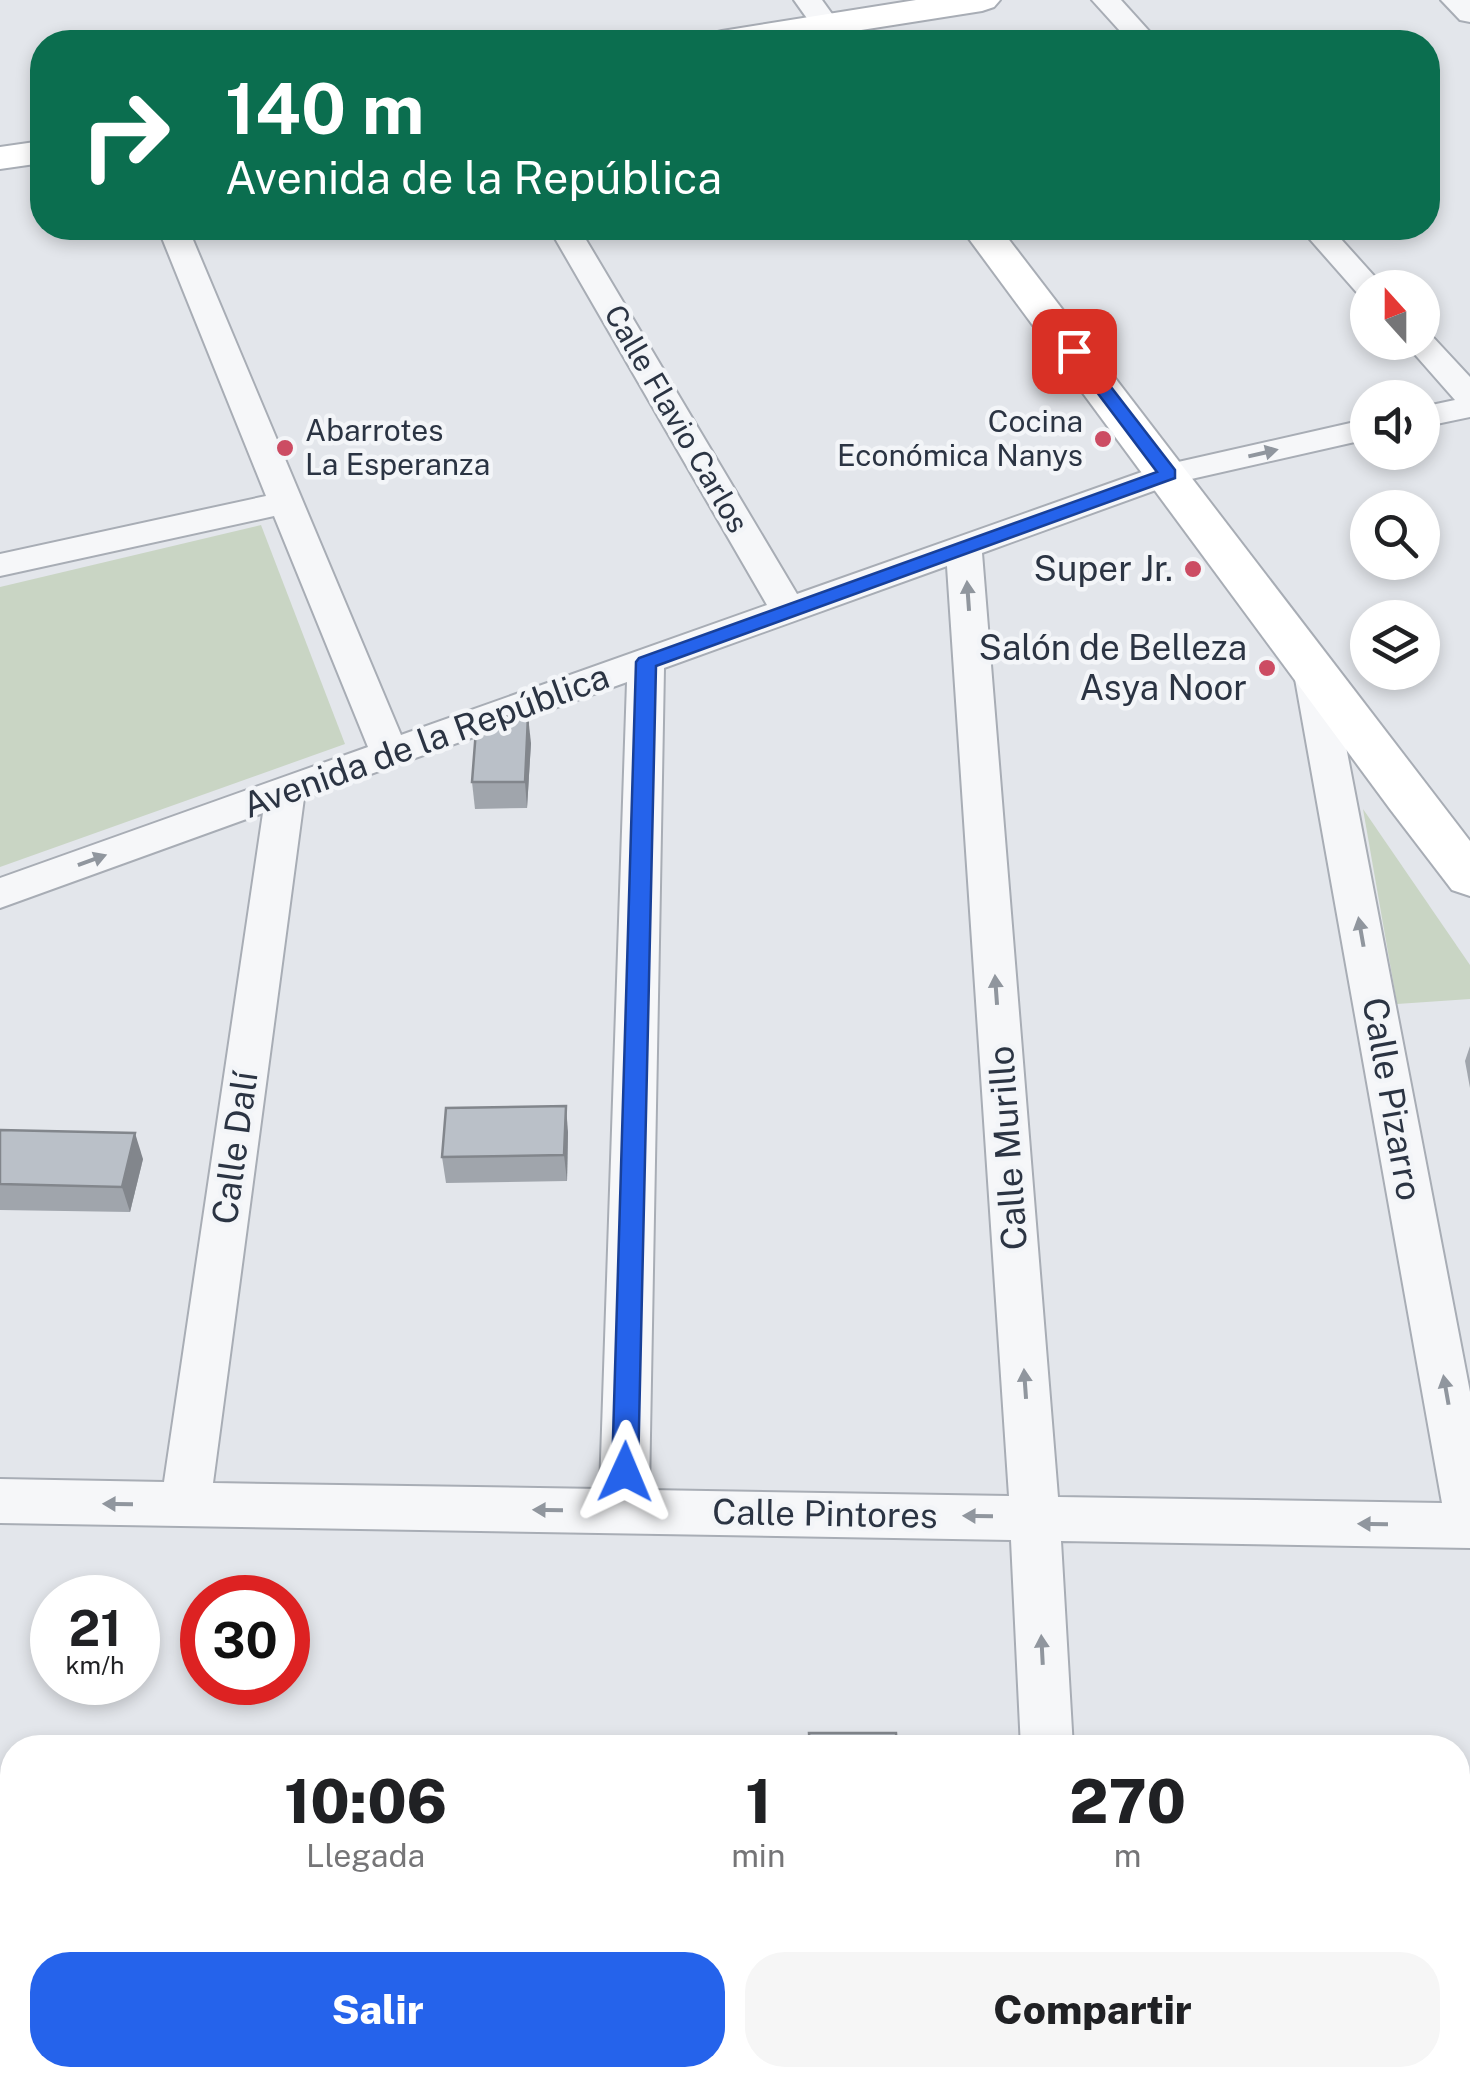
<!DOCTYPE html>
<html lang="es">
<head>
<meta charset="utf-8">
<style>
  :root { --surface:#fff; --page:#f6f6f6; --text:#202124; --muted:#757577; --accent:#2563eb }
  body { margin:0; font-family:"Public Sans",sans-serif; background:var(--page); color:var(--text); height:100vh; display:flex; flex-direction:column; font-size:38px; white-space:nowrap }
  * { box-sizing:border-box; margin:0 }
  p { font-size:32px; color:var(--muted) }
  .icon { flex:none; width:55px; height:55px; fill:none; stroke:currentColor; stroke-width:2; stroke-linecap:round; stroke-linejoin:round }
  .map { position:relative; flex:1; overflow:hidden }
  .details { position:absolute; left:0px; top:1735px; width:1470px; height:352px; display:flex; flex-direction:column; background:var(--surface); border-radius:40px 40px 0 0; box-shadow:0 5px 15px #0003 }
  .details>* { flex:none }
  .guide { position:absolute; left:30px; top:30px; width:1410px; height:210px; border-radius:40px; box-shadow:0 5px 15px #0003; background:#0b6e4f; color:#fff; overflow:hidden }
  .needle { width:65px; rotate:339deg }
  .controls { position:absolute; left:1350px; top:270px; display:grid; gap:20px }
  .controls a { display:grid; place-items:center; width:90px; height:90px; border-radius:50%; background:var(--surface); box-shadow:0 5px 15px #0003; font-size:50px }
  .speed { position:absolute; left:30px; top:1575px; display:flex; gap:20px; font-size:50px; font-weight:700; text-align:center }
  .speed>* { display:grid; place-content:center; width:130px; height:130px; border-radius:50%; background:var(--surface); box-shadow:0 5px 15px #0003; line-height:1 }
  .speed small { font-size:25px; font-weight:400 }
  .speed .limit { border:15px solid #d22; background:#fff; color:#111 }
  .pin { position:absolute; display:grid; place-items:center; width:85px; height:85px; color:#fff; margin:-42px; border-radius:20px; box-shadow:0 5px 15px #0006 }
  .me { position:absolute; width:110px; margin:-55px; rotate:1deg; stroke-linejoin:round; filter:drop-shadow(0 0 8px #0008) }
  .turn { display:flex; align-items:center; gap:35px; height:210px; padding:0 30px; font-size:45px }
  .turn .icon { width:130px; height:130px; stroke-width:2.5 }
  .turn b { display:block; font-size:70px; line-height:85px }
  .eta { display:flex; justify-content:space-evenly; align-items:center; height:170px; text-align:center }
  .eta b { font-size:60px; font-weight:800; line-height:70px }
  .cta { display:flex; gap:20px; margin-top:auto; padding:20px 30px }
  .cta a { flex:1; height:115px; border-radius:40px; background:var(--accent); color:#fff; font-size:40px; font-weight:800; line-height:115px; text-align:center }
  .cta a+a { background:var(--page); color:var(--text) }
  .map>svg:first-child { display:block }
  .green { fill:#c9d5c4 }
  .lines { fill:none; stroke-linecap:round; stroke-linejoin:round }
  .street-casing { stroke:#a8adb5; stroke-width:4 }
  .secondary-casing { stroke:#a8adb5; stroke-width:4 }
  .street { fill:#f6f7f9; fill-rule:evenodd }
  .secondary { fill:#fff; fill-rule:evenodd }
  .wall { fill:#a0a5ac }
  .shaded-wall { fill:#82868c }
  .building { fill:#bac0c8; stroke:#82868c; stroke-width:2.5 }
  .oneway { fill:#90969e }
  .route { fill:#2563eb; stroke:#184099; stroke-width:2.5 }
  .poi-dot { fill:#cc4c63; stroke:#f3f5f8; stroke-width:4 }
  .labels { text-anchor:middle; stroke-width:9; stroke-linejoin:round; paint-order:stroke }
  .far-street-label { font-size:30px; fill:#2b3443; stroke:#f3f5f8 }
  .far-poi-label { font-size:30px; fill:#2b3443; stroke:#f3f5f8; text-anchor:end }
  .poi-label { font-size:35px; fill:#2b3443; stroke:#f3f5f8; text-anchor:end }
  .street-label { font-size:35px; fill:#2b3443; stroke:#f3f5f8 }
</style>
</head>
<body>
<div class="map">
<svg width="1470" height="2086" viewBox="0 0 1470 2086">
  <rect width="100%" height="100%" fill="#e3e6eb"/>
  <g class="green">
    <polygon points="261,525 345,744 0,867 0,587"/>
    <polygon points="1363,809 1470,965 1470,999 1397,1004"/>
  </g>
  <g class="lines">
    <g class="street-casing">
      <g id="street">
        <polygon points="794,0 822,0 840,25 836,31 816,31"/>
        <polygon points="1092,0 1121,0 1159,42 1130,42"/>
        <polygon points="1441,0 1470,0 1470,22 1460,20"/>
        <path d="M158 228H188L401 735 767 605 549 228H579L797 594 1156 467 1368 419V439L1178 482 982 553 1058 1497 1442 1503 1295 679 1301 670 1314 667 1327 670 1333 679 1470 1392V1548L1061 1541 1073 1748H1021L1011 1540 0 1523V1479L164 1482 263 813 0 908V878L368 747 274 516 0 576V554L266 496ZM947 566 1009 1496 649 1490 664 668ZM627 682 600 1489 213 1483 304 798Z"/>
        <polygon points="1300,228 1331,228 1385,288 1368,288 1368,297 1359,295"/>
        <polygon points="1422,333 1431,335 1470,377 1470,417 1422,427 1422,407 1455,400 1404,342 1422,342"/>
        <polygon points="91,2075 149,2075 148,2086 90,2086"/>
      </g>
    </g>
    <g class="secondary-casing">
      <g id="secondary">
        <polygon points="916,0 1000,0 994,7 982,11 785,42 704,42 709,34 722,31"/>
        <polygon points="42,141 42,163 0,169 0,147"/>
        <polygon points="961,228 1000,228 1470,841 1470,896 1452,890 1390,809"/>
        <rect x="0" y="1990" width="12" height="74"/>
        <polygon points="1458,2024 1470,2025 1470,2086 1431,2086 1427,2075 1458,2075"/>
      </g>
    </g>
    <use href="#street" class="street"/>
    <use href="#secondary" class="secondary"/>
  </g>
  <g class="wall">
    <polygon points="531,743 527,808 475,809 472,782"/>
    <polygon points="1470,1046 1470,1088 1465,1061"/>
    <polygon points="0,1130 143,1159 130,1212 0,1210"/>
    <polygon points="568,1132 567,1181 446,1183 442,1157"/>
  </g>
  <g class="shaded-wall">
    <polygon points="528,716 531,743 527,808 525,782"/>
    <polygon points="566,1106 568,1132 567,1181 564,1155"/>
    <polygon points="135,1133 143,1159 130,1212 122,1187"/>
  </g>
  <g class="building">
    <polygon points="528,716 525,782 472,782 477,717"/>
    <polygon points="566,1106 564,1155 442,1157 446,1108"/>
    <polygon points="0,1130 135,1133 122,1187 0,1184"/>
    <polygon points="809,1733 896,1733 897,1748 810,1748"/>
  </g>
  <defs><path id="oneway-solid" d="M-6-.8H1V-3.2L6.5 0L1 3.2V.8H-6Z" transform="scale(2.5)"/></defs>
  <g class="oneway">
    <use href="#oneway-solid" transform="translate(1263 453) rotate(-13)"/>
    <use href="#oneway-solid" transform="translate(968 596) rotate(-94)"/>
    <use href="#oneway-solid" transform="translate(92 860) rotate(-20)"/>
    <use href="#oneway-solid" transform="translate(1361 932) rotate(-100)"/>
    <use href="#oneway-solid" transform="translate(996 990) rotate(-94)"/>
    <use href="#oneway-solid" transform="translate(1025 1384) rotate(-94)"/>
    <use href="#oneway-solid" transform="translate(1446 1390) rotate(-100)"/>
    <use href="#oneway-solid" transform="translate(118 1504) rotate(-179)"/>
    <use href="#oneway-solid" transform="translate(548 1510) rotate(-179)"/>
    <use href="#oneway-solid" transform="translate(978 1516) rotate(-179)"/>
    <use href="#oneway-solid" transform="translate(1373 1524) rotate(-179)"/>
    <use href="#oneway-solid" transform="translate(1042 1650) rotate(-93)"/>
  </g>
  <polygon class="route" points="1074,346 1080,347 1175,470 1175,478 656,666 638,1472 634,1480 625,1484 616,1480 612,1472 636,662 639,658 1157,472 1066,351"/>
  <g class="poi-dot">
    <circle cx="1103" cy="439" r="10"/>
    <circle cx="285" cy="448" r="10"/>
    <circle cx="1193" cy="569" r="10"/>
    <circle cx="1267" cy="668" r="10"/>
  </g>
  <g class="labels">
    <g class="far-street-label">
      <text transform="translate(676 419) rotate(60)" y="10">Calle Flavio Carlos</text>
    </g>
    <g class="far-poi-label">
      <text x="1083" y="432">Cocina<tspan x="1083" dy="34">Económica Nanys</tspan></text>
      <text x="305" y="441" text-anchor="start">Abarrotes<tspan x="305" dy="34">La Esperanza</tspan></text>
    </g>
    <g class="poi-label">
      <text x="1173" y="581">Super Jr.</text>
      <text x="1247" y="660">Salón de Belleza<tspan x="1247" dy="40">Asya Noor</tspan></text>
    </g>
    <g class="street-label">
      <text transform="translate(426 741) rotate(-20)" y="12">Avenida de la República</text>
      <text transform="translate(1392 1099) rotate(80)" y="12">Calle Pizarro</text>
      <text transform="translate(235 1148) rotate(-82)" y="12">Calle Dalí</text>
      <text transform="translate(1008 1148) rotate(-94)" y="12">Calle Murillo</text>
      <text transform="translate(825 1514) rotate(1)" y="12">Calle Pintores</text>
    </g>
  </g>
</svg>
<div class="controls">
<a><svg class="needle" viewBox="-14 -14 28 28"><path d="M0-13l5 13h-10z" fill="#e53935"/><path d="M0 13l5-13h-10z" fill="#757577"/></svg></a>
<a><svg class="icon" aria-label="sound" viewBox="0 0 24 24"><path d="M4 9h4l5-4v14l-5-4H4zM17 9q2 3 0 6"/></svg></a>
<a><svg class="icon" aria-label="search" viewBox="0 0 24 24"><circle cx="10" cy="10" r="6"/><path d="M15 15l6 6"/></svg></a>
<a><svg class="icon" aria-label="layers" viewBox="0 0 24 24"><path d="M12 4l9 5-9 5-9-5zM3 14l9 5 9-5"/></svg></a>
</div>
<div class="speed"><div>21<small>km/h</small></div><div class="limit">30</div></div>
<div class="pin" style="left:1074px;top:351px;background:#d93025"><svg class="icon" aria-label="arrive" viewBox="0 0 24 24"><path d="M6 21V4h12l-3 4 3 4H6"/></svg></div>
<svg class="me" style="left:625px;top:1472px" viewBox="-20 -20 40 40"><path d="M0-17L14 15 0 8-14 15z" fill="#2563eb" stroke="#fff" stroke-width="4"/></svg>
<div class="guide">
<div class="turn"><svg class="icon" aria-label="right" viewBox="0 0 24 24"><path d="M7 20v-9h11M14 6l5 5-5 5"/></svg><div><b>140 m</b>Avenida de la República</div></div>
</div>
<section class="details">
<div class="eta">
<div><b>10:06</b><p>Llegada</p></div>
<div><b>1</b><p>min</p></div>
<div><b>270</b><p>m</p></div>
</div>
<div class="cta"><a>Salir</a><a>Compartir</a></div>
</section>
</div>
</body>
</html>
